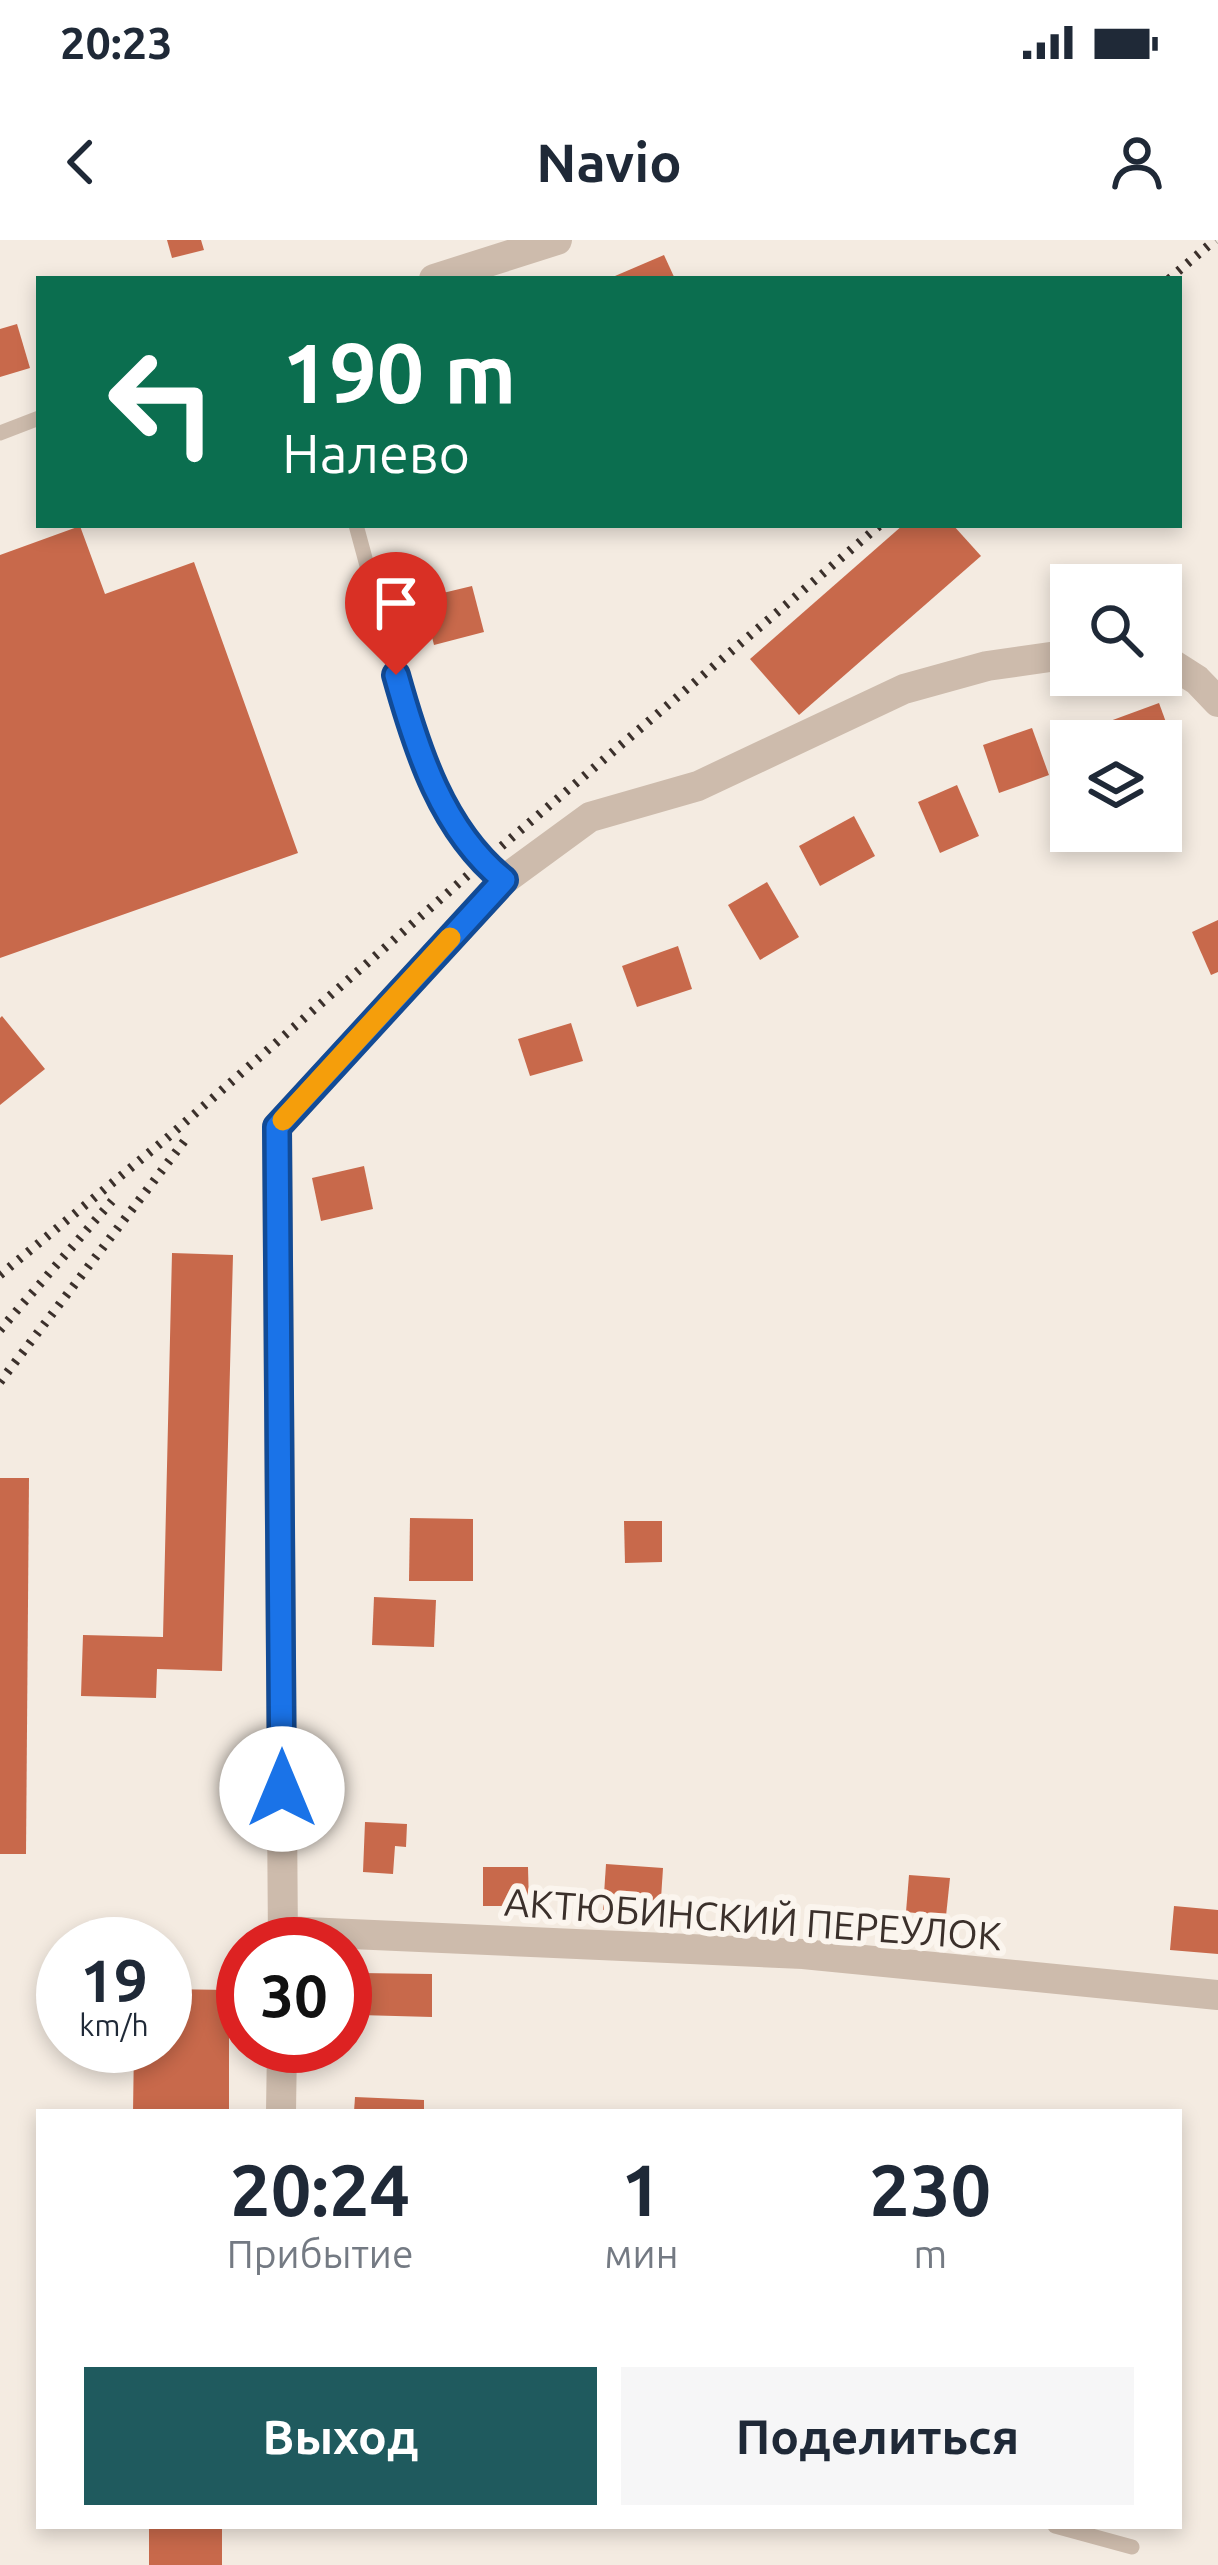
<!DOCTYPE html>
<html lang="ru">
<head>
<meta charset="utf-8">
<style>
  :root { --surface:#fff; --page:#f6f6f7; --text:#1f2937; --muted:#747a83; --accent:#1f5a5e }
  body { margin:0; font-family:Ubuntu,sans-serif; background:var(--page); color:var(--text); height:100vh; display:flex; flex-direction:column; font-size:45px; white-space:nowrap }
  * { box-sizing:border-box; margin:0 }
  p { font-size:39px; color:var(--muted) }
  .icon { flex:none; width:66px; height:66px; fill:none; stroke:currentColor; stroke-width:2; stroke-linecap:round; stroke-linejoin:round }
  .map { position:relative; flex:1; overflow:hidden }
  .details { position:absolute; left:36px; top:1869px; width:1146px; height:420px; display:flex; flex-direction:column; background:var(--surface); border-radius:0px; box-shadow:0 6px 18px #0003 }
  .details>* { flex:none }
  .banner { position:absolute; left:36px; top:36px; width:1146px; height:252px; border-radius:0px; box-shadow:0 6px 18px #0003; background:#0b6e4f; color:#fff; overflow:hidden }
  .fabs { position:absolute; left:1050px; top:324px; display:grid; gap:24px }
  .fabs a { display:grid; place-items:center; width:132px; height:132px; border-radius:0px; background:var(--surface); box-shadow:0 6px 18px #0003; font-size:60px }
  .speed { position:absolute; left:36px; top:1677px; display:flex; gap:24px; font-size:60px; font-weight:700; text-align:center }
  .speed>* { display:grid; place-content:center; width:156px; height:156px; border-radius:50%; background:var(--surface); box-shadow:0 6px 18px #0003; line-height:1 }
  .speed small { font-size:30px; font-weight:400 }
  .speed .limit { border:18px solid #d22; background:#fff; color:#111 }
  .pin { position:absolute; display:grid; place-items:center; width:102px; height:102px; color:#fff; margin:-123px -51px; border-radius:50% 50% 50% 0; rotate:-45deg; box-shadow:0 0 12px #0007 }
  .pin .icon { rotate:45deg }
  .me { position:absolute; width:132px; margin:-66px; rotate:0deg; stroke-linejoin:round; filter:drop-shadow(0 0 9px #0008) }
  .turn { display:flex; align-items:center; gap:42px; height:252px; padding:0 48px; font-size:54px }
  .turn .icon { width:156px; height:156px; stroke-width:2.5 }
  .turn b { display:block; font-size:84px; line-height:102px }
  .eta { display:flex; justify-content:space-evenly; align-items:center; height:204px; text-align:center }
  .eta b { font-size:72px; font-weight:700; line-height:84px }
  .cta { display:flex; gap:24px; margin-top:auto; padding:24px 48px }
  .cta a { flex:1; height:138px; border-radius:0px; background:var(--accent); color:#fff; font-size:48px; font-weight:700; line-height:138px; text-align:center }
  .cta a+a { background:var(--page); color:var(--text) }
  .status { display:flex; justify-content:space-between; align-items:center; height:84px; padding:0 60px; background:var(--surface); direction:ltr }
  .status svg { height:33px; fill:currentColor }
  header { display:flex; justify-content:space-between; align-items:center; height:156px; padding:0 48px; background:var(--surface); font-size:54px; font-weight:700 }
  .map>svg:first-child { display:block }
  .building { fill:#c8694b }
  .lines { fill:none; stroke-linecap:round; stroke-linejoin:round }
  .service { stroke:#cdbbac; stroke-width:15 }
  .minor { stroke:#cdbbac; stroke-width:30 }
  .rail { stroke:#3b302b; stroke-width:9; stroke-dasharray:3 9; stroke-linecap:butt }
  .route-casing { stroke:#114b97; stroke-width:30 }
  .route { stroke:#1a73e8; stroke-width:21 }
  .slow { stroke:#f59e0b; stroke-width:21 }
  .labels { text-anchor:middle; stroke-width:12; stroke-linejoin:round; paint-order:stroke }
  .street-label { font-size:39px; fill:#3b302b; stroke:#fbf5ee }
</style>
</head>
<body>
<div class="status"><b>20:23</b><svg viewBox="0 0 49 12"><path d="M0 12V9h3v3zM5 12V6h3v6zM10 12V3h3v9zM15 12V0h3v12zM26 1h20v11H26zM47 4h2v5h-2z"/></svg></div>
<header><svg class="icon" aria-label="back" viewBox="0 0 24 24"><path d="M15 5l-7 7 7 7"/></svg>Navio<svg class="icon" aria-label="person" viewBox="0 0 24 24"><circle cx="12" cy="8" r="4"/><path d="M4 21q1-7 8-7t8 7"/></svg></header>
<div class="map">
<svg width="1218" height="2325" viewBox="0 0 1218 2325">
  <rect width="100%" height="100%" fill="#f4ebe1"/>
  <g class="building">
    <polygon points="167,0 201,0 204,10 172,18"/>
    <polygon points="664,15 675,39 608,39"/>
    <polygon points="17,84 30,128 0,137 0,89"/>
    <polygon points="903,285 953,285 981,316 799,475 750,419"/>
    <polygon points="80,286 105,354 194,322 298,613 0,718 0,315"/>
    <polygon points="472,346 484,392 434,405 422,358"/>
    <polygon points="1159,463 1171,496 1159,501 1117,501 1110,481"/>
    <polygon points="1032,488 1049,535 999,553 983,505"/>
    <polygon points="957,545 979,596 940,613 918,562"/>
    <polygon points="854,576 875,616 820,646 799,606"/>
    <polygon points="767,642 799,697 760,720 728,665"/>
    <polygon points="1218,680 1218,732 1211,735 1192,692"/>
    <polygon points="678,706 692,749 637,767 622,726"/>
    <polygon points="2,776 45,829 0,865 0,778"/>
    <polygon points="571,783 583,821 530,836 518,799"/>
    <polygon points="364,926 373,969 321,981 312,938"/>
    <polygon points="172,1013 233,1015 222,1431 157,1429 156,1458 81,1456 83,1395 163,1397"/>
    <polygon points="0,1238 29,1238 26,1614 0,1614"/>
    <polygon points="410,1278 473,1279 473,1341 409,1341"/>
    <polygon points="624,1281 662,1281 662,1322 625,1323"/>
    <polygon points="374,1357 436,1360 434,1407 372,1405"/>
    <polygon points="365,1582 407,1584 406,1607 395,1606 393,1634 363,1632"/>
    <polygon points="606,1624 663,1628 660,1674 603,1670"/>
    <polygon points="483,1627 528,1627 529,1666 483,1666"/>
    <polygon points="909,1635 950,1638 946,1676 906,1672"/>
    <polygon points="1174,1666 1218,1670 1218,1714 1170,1710"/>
    <polygon points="360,1733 432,1734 432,1777 359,1775"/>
    <polygon points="165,1749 229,1750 229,1872 133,1872 134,1806 165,1806"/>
    <polygon points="355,1857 424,1860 424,1872 354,1872"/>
    <rect x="149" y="2286" width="73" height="39"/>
  </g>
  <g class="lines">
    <g class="service">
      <polyline points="0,193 39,178"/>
      <polyline points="356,285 408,477 450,580 483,622 504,640"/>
      <polyline points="1055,2286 1132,2307"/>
    </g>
    <g class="minor">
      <polyline points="434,39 557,0"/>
      <polyline points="1161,417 1197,440 1218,462"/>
      <polyline points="283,1691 803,1714 1218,1755"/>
      <polyline points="283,1704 277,887 504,640 590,577 698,546 904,449 987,426 1071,414"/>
      <polyline points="281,1872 282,1806"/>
    </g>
    <g class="rail">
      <polyline points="1169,39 1215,0"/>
      <polyline points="0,1035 167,898 483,622 880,285"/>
      <polyline points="0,1090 112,961"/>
      <polyline points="0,1142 189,895"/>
    </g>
  </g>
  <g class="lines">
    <g class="route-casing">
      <path id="route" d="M282 1549 277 887 504 640C442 590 417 510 396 435"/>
    </g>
    <use href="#route" class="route"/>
    <polyline class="slow" points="283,880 450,698"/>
  </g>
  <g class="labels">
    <g class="street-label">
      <text transform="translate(753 1679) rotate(4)" y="14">АКТЮБИНСКИЙ ПЕРЕУЛОК</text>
    </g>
  </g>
</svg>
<div class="fabs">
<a><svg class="icon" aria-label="search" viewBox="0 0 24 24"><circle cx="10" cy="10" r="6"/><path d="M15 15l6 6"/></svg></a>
<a><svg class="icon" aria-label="layers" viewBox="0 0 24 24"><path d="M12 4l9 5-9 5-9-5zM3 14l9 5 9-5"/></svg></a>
</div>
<div class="speed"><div>19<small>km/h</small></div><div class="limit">30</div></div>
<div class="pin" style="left:396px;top:435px;background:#d93025"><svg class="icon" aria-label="arrive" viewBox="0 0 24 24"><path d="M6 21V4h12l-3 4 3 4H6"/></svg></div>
<svg class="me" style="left:282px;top:1549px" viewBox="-20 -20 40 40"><circle r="19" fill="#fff"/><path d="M0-13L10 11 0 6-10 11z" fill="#1a73e8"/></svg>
<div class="banner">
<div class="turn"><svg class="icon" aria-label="left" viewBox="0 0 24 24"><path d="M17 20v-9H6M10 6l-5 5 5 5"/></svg><div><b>190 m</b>Налево</div></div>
</div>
<section class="details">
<div class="eta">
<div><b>20:24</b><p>Прибытие</p></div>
<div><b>1</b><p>мин</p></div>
<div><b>230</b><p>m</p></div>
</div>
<div class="cta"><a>Выход</a><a>Поделиться</a></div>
</section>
</div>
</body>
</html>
